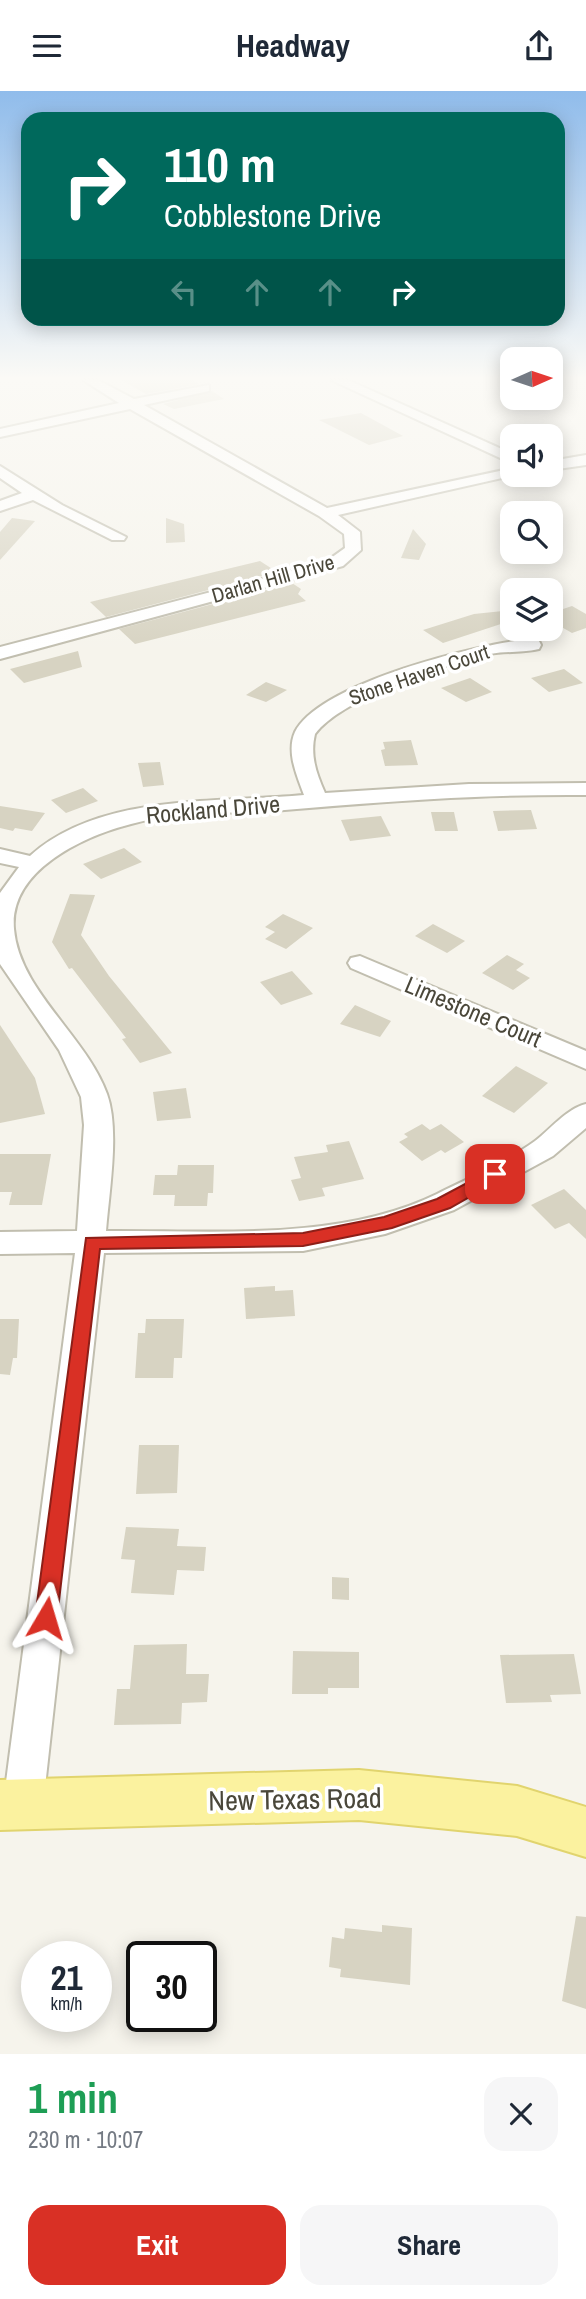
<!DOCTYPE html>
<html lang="en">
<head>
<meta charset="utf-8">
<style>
  :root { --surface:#fff; --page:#f6f6f7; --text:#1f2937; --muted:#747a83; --accent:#d93025 }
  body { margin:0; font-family:"Archivo Narrow",sans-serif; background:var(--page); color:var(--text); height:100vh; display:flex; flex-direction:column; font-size:26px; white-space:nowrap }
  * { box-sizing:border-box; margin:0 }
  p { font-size:23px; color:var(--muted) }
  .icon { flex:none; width:38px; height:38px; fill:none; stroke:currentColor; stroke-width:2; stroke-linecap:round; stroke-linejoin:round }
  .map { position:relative; height:1963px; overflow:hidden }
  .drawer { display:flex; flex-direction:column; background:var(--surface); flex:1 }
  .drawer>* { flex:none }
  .banner { position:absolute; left:21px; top:21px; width:544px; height:214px; border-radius:21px; box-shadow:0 4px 18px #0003; background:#00695c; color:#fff; overflow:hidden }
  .needle { width:46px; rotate:87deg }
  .buttons { position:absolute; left:500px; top:256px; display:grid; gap:14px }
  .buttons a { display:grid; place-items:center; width:63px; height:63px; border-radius:14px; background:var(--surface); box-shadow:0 4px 18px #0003; font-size:35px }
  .speed { position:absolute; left:21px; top:1850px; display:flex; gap:14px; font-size:35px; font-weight:700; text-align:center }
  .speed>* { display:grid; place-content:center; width:91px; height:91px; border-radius:50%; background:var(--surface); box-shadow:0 4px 18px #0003; line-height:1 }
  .speed small { font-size:18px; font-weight:400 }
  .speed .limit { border:4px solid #111; border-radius:10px; background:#fff; color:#111 }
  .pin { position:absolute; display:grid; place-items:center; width:60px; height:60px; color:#fff; margin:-30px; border-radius:14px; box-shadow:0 4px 10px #0006 }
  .me { position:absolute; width:77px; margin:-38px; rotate:7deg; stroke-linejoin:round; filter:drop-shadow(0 0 5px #0008) }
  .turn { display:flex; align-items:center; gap:24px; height:147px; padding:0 28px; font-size:32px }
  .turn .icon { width:91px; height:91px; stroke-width:2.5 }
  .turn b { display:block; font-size:49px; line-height:60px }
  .lanes { display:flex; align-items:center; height:66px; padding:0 28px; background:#0003; justify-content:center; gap:35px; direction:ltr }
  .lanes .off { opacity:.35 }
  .round { display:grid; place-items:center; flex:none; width:74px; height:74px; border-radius:21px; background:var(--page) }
  .summary { display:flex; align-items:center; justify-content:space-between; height:119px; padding:0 28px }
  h1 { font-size:42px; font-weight:800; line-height:52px; color:#1e9e55 }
  .button { display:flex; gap:14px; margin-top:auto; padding:14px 28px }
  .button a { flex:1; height:80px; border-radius:21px; background:var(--accent); color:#fff; font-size:28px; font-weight:800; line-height:80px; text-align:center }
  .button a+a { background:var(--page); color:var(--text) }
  header { display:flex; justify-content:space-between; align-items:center; height:91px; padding:0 28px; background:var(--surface); font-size:32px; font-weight:800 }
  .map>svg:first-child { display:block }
  .building { fill:#d7d3c2 }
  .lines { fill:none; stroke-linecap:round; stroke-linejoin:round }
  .minor-casing { stroke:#c1beaf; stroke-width:4 }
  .major-casing { stroke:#e1d46e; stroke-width:4 }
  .minor { fill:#fff; fill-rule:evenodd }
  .major { fill:#fbf29f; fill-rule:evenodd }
  .route { fill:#d93025; stroke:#8d1f18; stroke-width:2 }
  .labels { text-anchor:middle; stroke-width:7; stroke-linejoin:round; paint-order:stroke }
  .far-street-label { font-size:21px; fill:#4a473a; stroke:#fff }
  .street-label { font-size:24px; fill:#4a473a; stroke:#fff }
  .near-street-label { font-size:28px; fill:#4a473a; stroke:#fff }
</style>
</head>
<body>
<header><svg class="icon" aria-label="menu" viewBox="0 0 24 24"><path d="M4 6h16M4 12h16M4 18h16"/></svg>Headway<svg class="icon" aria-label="share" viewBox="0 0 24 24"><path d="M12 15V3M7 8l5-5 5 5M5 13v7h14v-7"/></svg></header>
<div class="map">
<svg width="586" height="1963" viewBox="0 0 586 1963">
  <rect width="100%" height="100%" fill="#f6f4ec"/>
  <g class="building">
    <polygon points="121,289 192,289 200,293 146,303"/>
    <polygon points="212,300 224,308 174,318 163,313"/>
    <polygon points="361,322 403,345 369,354 319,329"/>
    <polygon points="12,427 35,430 0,469 0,441"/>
    <polygon points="166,427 184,433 185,451 166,452"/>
    <polygon points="413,438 426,453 419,469 401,467"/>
    <polygon points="260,470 277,481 106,526 90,511"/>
    <polygon points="292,492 301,498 298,503 306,510 135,553 119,538"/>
    <polygon points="572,515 586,523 586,537 572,542 551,530 551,522"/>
    <polygon points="513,519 513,529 443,552 423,539 474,523"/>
    <polygon points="78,560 82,576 24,592 10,578"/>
    <polygon points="564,578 583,592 549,601 531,587"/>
    <polygon points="470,587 492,601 466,611 441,597"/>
    <polygon points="266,591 287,599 266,611 246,604"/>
    <polygon points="411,649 418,674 385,675 381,659 385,658 383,651"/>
    <polygon points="160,671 164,694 143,696 138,672"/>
    <polygon points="83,697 98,710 66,722 51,709"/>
    <polygon points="0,715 45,722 32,740 15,737 13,740 0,737"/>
    <polygon points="531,719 537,738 498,740 493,720"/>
    <polygon points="431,721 454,721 458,740 435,740"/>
    <polygon points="381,725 391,745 350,750 341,729"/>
    <polygon points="124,757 142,771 101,788 83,773"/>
    <polygon points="70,803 95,804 81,844 109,885 172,962 140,972 122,948 126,947 72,877 69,878 52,851"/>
    <polygon points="283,823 313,837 286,858 265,848 275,841 265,836"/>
    <polygon points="433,833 465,850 447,862 415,845"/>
    <polygon points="507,864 524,873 516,879 530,887 513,899 482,882"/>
    <polygon points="292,880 313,903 281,914 260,891"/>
    <polygon points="355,914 391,930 380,946 340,933"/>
    <polygon points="0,934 35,987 45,1023 0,1032"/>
    <polygon points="516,975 548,992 514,1022 482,1005"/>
    <polygon points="186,997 191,1027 157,1030 153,1001"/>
    <polygon points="422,1033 430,1039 441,1033 464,1051 445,1062 441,1059 422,1070 399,1051 408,1046 404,1043"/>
    <polygon points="349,1050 364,1088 322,1097 325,1105 299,1110 291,1089 301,1087 294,1066 328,1061 326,1054"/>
    <polygon points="0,1063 51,1063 42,1114 9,1114 12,1101 0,1101"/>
    <polygon points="178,1074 214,1074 213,1102 208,1102 207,1115 174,1115 175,1104 153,1104 155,1084 177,1084"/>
    <polygon points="564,1098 586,1119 586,1148 569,1132 555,1138 531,1114"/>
    <polygon points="275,1195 275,1200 293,1199 295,1225 246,1228 244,1197"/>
    <polygon points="0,1228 19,1228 17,1267 13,1267 10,1284 0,1283"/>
    <polygon points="146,1228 184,1228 182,1267 174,1267 173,1287 135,1287 138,1242 145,1242"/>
    <polygon points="139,1354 179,1354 177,1402 136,1403"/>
    <polygon points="126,1436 179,1438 177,1455 206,1456 204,1480 177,1479 174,1504 131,1502 135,1469 121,1468"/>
    <polygon points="332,1486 349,1487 349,1509 332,1508"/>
    <polygon points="187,1553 186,1583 209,1583 207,1611 182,1612 181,1633 114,1634 117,1598 130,1598 134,1554"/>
    <polygon points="293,1560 359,1561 359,1597 328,1597 328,1603 292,1603"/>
    <polygon points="574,1563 581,1603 550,1604 552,1611 506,1612 500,1564"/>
    <polygon points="576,1825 586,1826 586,1918 562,1910"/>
    <polygon points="382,1834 412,1837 410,1894 340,1886 341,1878 329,1876 332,1846 344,1848 345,1837 382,1841"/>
  </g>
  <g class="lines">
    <g class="minor-casing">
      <g id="minor">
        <polygon points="83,289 98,289 134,308 209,294 209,300 144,314 327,417 513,377 513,383 520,383 338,424 360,441 361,459 343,475 0,568 0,556 292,480 331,467 345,457 344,443 319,425 130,318 0,346 0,338 119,312"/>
        <polygon points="331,289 348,289 513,363 513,373"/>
        <polygon points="586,364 586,374 551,379 551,370"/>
        <polygon points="0,375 62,414 126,446 124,449 112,449 33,409 0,420 0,410 22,402 0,387"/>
        <path d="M532 548 539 550 541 554 539 558C523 562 506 560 490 563 446 573 342 607 315 643 310 664 316 682 325 702L469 693 586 692V704C481 703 378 711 273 720 226 723 178 720 131 733 84 745 9 779 14 838 19 899 86 945 107 1003 120 1039 109 1101 106 1140 212 1139 339 1151 437 1103 469 1087 506 1071 535 1050 551 1038 566 1018 586 1013V1037L553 1065 454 1119 385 1143 303 1160 104 1162 43 1714 37 1728 23 1734 9 1728 3 1714 75 1162 0 1163V1141L77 1140 84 1034 81 1006 59 959 0 873V802L19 776 0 772V758L30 765C100 702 217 712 304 704 297 685 286 661 295 641 320 592 480 552 532 548Z"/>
        <polygon points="360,865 586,960 586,978 351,877 348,872 351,867"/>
      </g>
    </g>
    <g class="major-casing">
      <polygon id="major" points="359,1679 517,1695 586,1716 586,1766 517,1745 359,1729 0,1739 0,1689"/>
    </g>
    <use href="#minor" class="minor"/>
    <use href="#major" class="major"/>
  </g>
  <linearGradient id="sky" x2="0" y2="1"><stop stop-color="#90bceb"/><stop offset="0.51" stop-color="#fbfaf6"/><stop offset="1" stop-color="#fbfaf6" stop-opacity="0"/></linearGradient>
  <rect width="586" height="563" fill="url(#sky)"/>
  <polygon class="route" points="495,1077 501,1079 503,1083 501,1088 450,1117 392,1137 303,1155 100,1158 57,1527 54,1534 46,1536 38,1534 35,1527 86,1147 303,1142 384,1126 437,1108"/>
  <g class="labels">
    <g class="far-street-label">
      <text transform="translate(273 488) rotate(-16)" y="7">Darlan Hill Drive</text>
      <text transform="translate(419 584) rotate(-19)" y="7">Stone Haven Court</text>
    </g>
    <g class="street-label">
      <text transform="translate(213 719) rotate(-5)" y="8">Rockland Drive</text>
      <text transform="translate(473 921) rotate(23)" y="8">Limestone Court</text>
    </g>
    <g class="near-street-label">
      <text transform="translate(295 1708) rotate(-1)" y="10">New Texas Road</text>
    </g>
  </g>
</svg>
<div class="buttons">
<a><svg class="needle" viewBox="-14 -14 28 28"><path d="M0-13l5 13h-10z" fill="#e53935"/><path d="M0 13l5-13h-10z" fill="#747a83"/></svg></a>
<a><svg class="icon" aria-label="sound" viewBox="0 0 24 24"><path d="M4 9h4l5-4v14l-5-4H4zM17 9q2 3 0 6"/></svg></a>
<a><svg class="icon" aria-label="search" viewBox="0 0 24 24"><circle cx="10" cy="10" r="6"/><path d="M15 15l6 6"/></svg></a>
<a><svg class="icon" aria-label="layers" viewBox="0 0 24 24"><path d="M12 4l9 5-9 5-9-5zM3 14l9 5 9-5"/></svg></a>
</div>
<div class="speed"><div>21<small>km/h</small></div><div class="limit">30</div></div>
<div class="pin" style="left:495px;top:1083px;background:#d93025"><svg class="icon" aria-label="arrive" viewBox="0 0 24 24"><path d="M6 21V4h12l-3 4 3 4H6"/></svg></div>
<svg class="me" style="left:46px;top:1527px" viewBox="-20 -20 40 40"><path d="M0-17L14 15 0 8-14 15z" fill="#d93025" stroke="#fff" stroke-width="4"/></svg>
<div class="banner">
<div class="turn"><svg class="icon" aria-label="right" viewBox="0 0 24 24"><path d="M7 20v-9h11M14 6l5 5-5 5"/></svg><div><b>110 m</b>Cobblestone Drive</div></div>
<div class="lanes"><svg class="icon off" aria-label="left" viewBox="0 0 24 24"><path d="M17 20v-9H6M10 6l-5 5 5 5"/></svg><svg class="icon off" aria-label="ahead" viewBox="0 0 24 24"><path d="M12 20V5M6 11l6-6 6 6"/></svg><svg class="icon off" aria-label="ahead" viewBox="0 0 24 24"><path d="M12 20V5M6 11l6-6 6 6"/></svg><svg class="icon" aria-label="right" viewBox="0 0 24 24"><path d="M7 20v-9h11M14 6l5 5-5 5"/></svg></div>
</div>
</div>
<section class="drawer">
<div class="summary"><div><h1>1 min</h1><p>230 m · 10:07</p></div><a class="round"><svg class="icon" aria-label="close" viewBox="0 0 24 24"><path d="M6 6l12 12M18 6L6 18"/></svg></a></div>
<div class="button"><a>Exit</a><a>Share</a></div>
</section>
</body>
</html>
